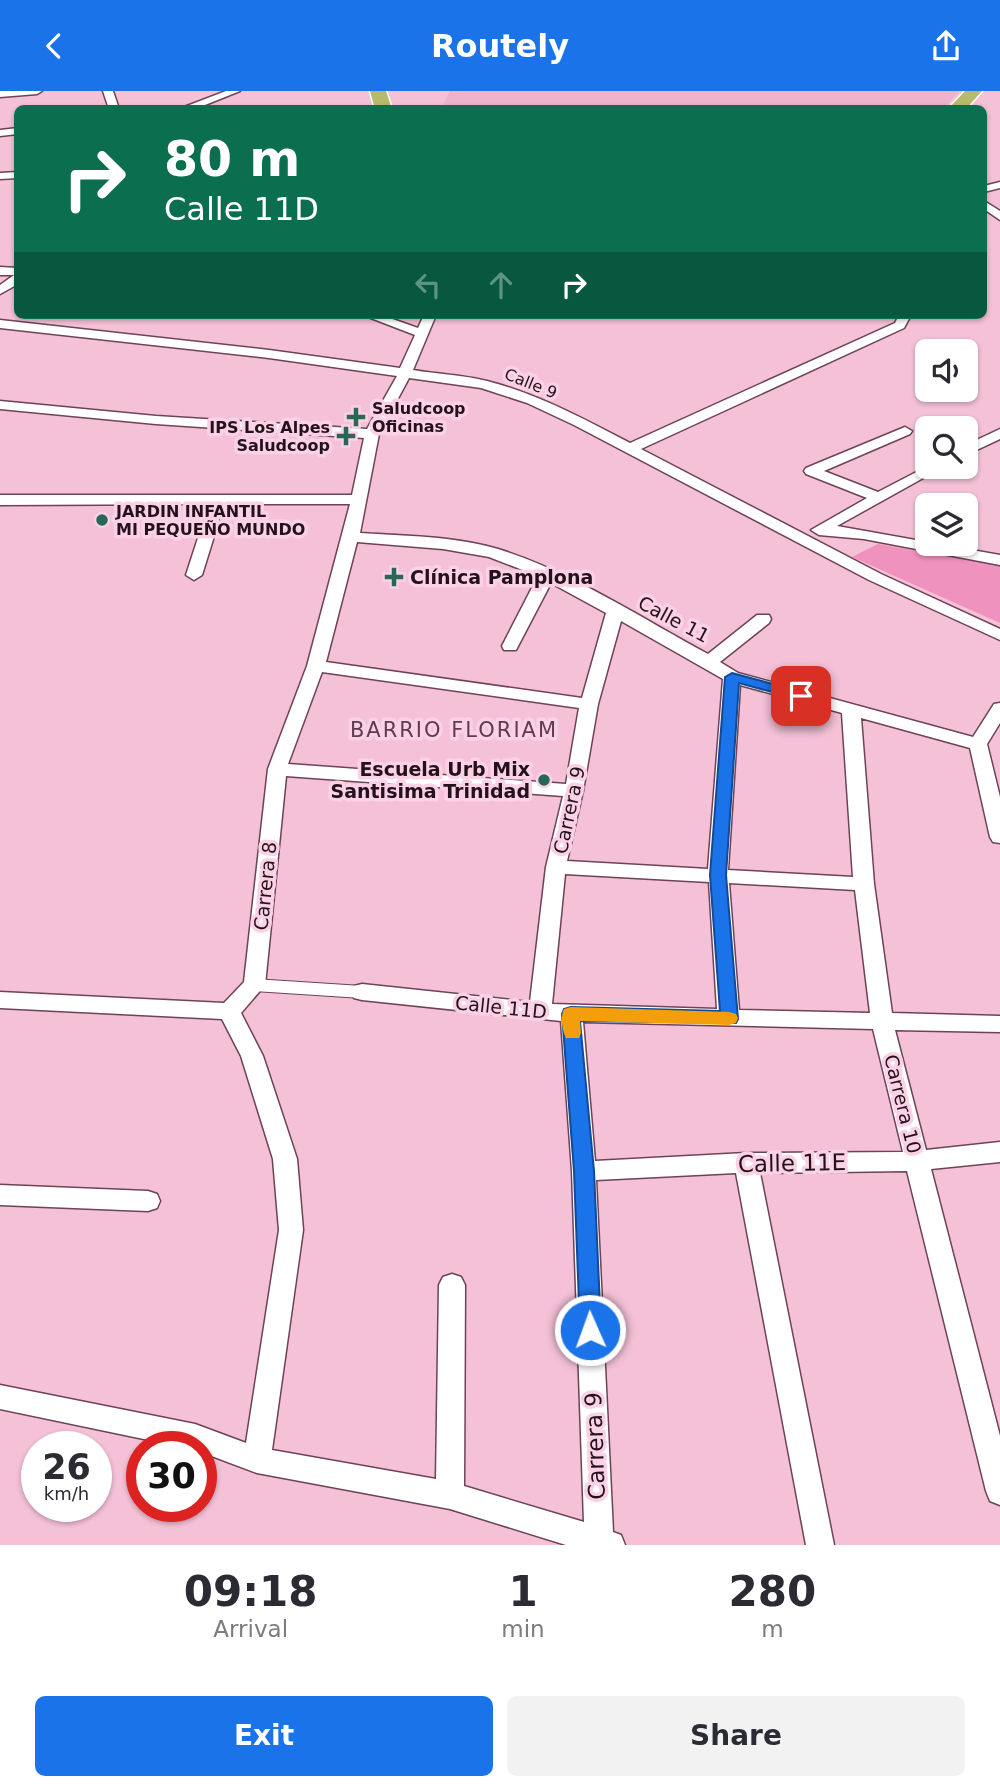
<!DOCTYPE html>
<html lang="en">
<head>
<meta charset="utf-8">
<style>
  :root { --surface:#fff; --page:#f2f2f3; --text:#2b2b33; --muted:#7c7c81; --accent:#1a73e8 }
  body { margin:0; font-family:"DejaVu Sans",sans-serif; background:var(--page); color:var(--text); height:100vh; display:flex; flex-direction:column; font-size:26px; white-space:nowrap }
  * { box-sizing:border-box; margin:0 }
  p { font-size:23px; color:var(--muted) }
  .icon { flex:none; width:38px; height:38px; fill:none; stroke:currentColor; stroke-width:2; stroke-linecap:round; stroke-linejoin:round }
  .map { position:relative; height:1454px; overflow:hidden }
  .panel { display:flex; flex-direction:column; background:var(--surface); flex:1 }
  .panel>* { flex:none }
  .guide { position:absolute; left:14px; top:14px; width:973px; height:214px; border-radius:10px; box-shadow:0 2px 5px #0004; background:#0b6e4f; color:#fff; overflow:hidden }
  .tools { position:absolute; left:915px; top:248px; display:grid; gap:14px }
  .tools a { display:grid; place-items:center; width:63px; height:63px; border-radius:10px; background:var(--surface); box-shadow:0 2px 5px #0004; font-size:35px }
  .speed { position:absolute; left:21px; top:1340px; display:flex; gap:14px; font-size:35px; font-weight:700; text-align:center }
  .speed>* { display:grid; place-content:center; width:91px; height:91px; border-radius:50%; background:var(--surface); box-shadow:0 2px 5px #0004; line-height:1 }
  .speed small { font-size:18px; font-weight:400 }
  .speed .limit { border:10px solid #d22; background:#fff; color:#111 }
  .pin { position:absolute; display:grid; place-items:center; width:60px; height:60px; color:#fff; margin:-30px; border-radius:14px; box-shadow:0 4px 10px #0006 }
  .me { position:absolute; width:77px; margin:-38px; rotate:358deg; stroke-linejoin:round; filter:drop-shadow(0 0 5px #0008) }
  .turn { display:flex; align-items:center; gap:24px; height:147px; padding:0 35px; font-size:32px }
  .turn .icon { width:91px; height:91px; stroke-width:2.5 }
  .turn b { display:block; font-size:49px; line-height:60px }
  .lanes { display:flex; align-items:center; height:66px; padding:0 35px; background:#0003; justify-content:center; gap:35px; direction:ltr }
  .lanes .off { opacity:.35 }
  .eta { display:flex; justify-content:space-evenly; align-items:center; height:119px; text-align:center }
  .eta b { font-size:42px; font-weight:600; line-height:49px }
  .button { display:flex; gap:14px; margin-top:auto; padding:14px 35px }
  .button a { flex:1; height:80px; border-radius:10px; background:var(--accent); color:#fff; font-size:28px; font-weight:600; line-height:80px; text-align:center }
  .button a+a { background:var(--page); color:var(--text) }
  header { display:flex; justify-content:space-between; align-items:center; height:91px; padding:0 35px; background:var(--accent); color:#fff; font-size:32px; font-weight:600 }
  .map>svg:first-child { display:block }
  .built { fill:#edb3cd }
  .green { fill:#f092be }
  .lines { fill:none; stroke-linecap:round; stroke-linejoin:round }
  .pedestrian-casing { stroke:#6d4357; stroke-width:2 }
  .minor-casing { stroke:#6d4357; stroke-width:3 }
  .trunk-casing { stroke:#fff; stroke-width:3 }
  .pedestrian { fill:#fff; fill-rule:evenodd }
  .minor { fill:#fff; fill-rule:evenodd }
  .trunk { fill:#b7ba6c; fill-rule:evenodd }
  .route { fill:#1a73e8; stroke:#114b97; stroke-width:2 }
  .slow { fill:#f59e0b }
  .poi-dot { fill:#276754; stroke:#fbd2e3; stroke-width:2.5 }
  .labels { text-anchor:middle; stroke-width:7; stroke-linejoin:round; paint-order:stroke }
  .far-street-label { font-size:16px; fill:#24121a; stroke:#fbd2e3 }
  .far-poi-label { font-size:16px; font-weight:bold; fill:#24121a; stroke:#fbd2e3; text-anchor:start }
  .poi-label { font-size:19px; font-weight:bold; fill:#24121a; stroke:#fbd2e3; text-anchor:start }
  .street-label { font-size:19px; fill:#24121a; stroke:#fbd2e3 }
  .neighbourhood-label { font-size:21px; letter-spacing:2px; fill:#633a4d; stroke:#fbd2e3 }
  .near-street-label { font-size:23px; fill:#24121a; stroke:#fbd2e3 }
</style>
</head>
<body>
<header><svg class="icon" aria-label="back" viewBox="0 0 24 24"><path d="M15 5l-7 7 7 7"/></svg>Routely<svg class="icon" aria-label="share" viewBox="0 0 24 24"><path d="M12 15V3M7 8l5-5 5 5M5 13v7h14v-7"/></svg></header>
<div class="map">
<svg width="1000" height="1454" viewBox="0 0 1000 1454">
  <rect width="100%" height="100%" fill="#f4c1d7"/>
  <polygon class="built" points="450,0 960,0 943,18 441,18"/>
  <polygon class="green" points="878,453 1000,474 1000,532 852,466"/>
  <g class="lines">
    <g class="pedestrian-casing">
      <polygon id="pedestrian" points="254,888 362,895 368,896 371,901 368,906 362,907 254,900 248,899 245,894 248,889"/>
    </g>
    <g class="minor-casing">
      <g id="minor">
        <polygon points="0,0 42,0 37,3 0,6"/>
        <polygon points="103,0 113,0 119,18 109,18"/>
        <polygon points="226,0 240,0 195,18 179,18"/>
        <polygon points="18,37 18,43 0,45 0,39"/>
        <polygon points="18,81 18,87 0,88 0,82"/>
        <polygon points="1000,91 1000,97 984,101 984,95"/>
        <polygon points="984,110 1000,120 1000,129 984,118"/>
        <polygon points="0,176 18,177 18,193 0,203 0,194 14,184 0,184"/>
        <path d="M363 224H381L418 237 424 224H436L413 279C437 283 464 284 487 290 538 303 584 328 630 352L895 232 899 224H911L904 237 641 358 881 483 1000 538V549L869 489 574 334 527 312 481 297 409 287 379 343 360 442C405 445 454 445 498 458 570 480 641 527 708 563L757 524H769L771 528 769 532 720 571 738 582 973 646 994 613 1000 612V632L987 653 1000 706V752L993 751 990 746 970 657 861 627 874 793 892 922 1000 925V941L895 939 926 1059 1000 1051V1071L931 1078 1000 1345V1414L990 1410 986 1400 907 1080 760 1082 834 1454H806L736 1082 596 1089 613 1441 621 1444 625 1454H566L450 1418 257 1382 201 1361V1356H182L0 1318V1294L195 1333 246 1352 279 1139 273 1068 241 965 222 928 0 917V901L224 912 244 891 268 678 307 575 350 413H224L202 484 194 489 186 484 209 413 0 414V404H352L364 347 156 333 0 318V310L156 325 367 338 397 285 269 267 0 237V229L269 259 400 277 415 244ZM357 451 443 458 489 466 538 485 502 555 504 559H516L551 492 606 522 582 607 326 571ZM621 530 723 588 708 778 567 770 583 700 598 613ZM322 581 579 617 566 693 288 673ZM740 594 842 622 853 786 728 779ZM286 685 563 705 546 776 530 911 362 893 354 895 351 901 354 907 362 909 561 930 572 1080 584 1431 464 1395 465 1194 461 1186 452 1183 443 1186 439 1194 436 1388 272 1359 303 1139 297 1068 263 965 241 922 265 894ZM565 783 709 791 717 918 552 913ZM729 792 855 799 870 922 739 919ZM583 931 873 938 903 1061 746 1062 595 1070Z"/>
        <polygon points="905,336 912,340 910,343 824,380 878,401 928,375 943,376 837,435 1000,464 1000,474 864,448 819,444 811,439 867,407 806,383 804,380 806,377"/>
        <polygon points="1000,338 1000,348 966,364 966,354"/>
        <polygon points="0,1094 148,1100 157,1103 160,1110 157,1117 148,1120 0,1114"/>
      </g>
    </g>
    <g class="trunk-casing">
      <g id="trunk">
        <polygon points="370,0 386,0 392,18 375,18"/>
        <polygon points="965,0 982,0 966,18 948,18"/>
      </g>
    </g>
    <use href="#pedestrian" class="pedestrian"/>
    <use href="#minor" class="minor"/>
    <use href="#trunk" class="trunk"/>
  </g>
  <polygon class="route" points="732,582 806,602 808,605 801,609 739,592 726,784 738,928 736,932 580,930 594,1080 601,1239 598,1246 590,1248 583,1246 580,1239 574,1080 562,923 564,918 571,916 720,920 710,784 725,586"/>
  <path class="slow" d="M571 916 729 921 736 923 738 927 736 932 729 934 580 930 581 942 579 947H566C562 939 560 926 564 918Z"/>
  <g class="poi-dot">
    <path d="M352.5 315.5h7v7h7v7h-7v7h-7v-7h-7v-7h7z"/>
    <path d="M342.5 334.5h7v7h7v7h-7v7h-7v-7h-7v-7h7z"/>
    <circle cx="102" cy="429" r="7"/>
    <path d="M390.5 475.5h7v7h7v7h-7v7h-7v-7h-7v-7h7z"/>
    <circle cx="544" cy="689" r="7"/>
  </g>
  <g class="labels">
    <g class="far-street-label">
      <text transform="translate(531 292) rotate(22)" y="6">Calle 9</text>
    </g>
    <g class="far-poi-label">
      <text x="372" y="323">Saludcoop<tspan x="372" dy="18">Oficinas</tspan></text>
      <text x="330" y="342" text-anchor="end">IPS Los Alpes<tspan x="330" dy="18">Saludcoop</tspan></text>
      <text x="116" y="426">JARDIN INFANTIL<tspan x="116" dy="18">MI PEQUEÑO MUNDO</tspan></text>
    </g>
    <g class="poi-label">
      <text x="410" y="493">Clínica Pamplona</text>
      <text x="530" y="685" text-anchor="end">Escuela Urb Mix<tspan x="530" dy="22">Santisima Trinidad</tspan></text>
    </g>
    <g class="street-label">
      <text transform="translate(674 528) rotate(28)" y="7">Calle 11</text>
      <text transform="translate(569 719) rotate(-78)" y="7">Carrera 9</text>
      <text transform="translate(265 795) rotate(-84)" y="7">Carrera 8</text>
      <text transform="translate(501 916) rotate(6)" y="7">Calle 11D</text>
      <text transform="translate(903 1013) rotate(76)" y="7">Carrera 10</text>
    </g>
    <g class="neighbourhood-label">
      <text x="454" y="646">BARRIO FLORIAM</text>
    </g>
    <g class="near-street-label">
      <text transform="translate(792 1072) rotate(-1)" y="8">Calle 11E</text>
      <text transform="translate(595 1355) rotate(-92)" y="8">Carrera 9</text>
    </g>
  </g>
</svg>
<div class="tools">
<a><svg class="icon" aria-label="sound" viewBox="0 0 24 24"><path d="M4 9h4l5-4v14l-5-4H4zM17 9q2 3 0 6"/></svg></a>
<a><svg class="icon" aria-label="search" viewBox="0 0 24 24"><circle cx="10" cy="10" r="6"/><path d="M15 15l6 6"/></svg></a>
<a><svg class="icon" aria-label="layers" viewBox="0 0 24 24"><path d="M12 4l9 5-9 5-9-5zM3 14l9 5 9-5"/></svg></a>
</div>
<div class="speed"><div>26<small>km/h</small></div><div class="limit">30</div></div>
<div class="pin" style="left:801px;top:605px;background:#d93025"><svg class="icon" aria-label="arrive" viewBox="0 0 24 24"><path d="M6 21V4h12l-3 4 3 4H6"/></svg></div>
<svg class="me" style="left:590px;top:1239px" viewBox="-20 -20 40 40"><circle r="17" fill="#1a73e8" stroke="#fff" stroke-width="3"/><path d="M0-11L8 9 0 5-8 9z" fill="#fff"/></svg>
<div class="guide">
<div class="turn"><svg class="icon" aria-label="right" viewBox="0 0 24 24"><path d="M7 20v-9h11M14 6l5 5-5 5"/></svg><div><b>80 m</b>Calle 11D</div></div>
<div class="lanes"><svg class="icon off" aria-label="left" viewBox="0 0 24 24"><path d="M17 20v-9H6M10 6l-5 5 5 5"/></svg><svg class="icon off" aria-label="ahead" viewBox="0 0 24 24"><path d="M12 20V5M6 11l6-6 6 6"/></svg><svg class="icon" aria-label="right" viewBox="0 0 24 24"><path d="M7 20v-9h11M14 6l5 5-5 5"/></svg></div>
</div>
</div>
<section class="panel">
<div class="eta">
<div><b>09:18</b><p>Arrival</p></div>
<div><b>1</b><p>min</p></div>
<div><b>280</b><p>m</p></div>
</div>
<div class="button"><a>Exit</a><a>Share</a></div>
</section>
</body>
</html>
